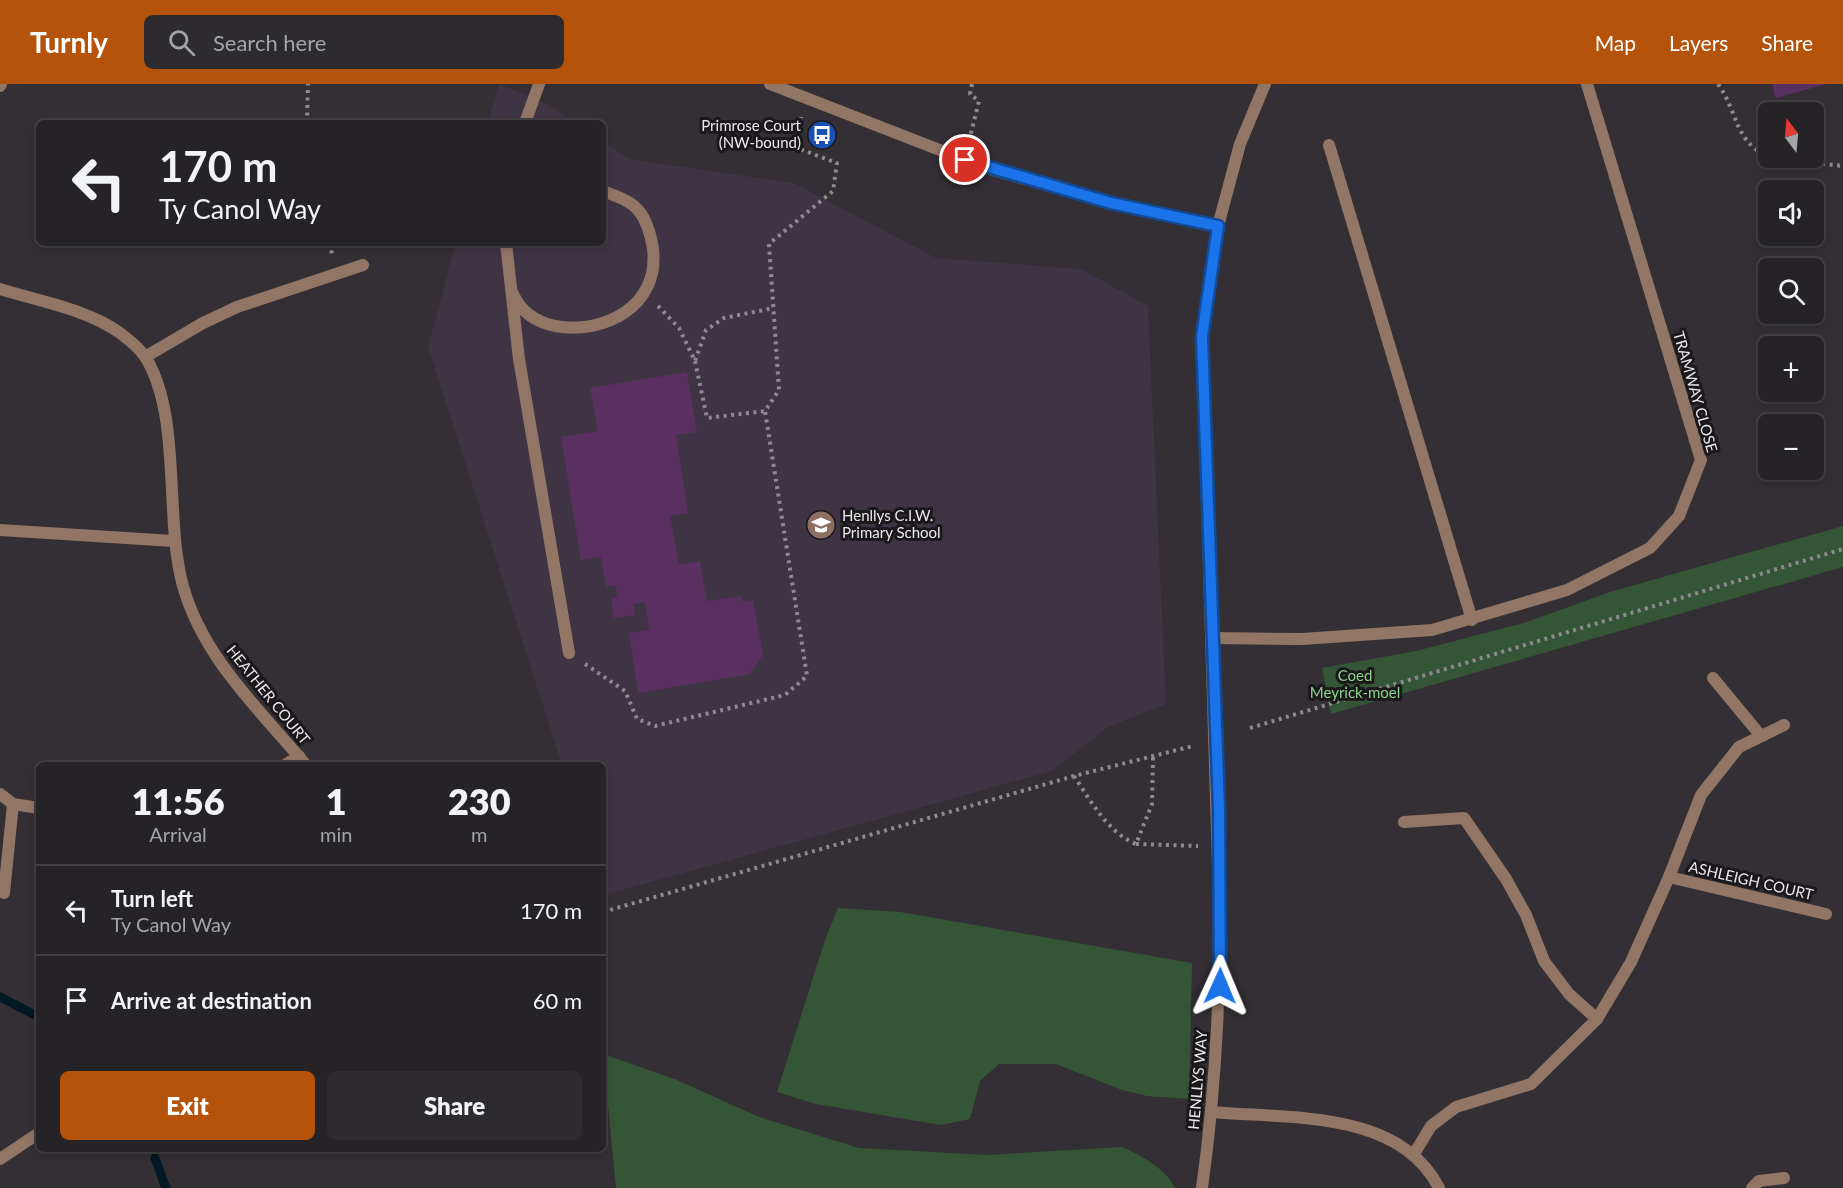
<!DOCTYPE html>
<html lang="en">
<head>
<meta charset="utf-8">
<style>
  :root { --surface:#262327; --page:#2e2b2f; --text:#f1f3f6; --muted:#a4a4a7; --line:#424044; --accent:#b45309 }
  body { margin:0; font-family:Lato,sans-serif; background:var(--page); color:var(--text); height:100vh; display:flex; flex-direction:column; font-size:22px; white-space:nowrap }
  * { box-sizing:border-box; margin:0 }
  p { font-size:20px; color:var(--muted) }
  .icon { flex:none; width:33px; height:33px; fill:none; stroke:currentColor; stroke-width:2; stroke-linecap:round; stroke-linejoin:round }
  .map { position:relative; flex:1; overflow:hidden }
  .side { position:absolute; left:36px; top:678px; width:570px; height:390px; display:flex; flex-direction:column; background:var(--surface); border-radius:9px; box-shadow:0 3px 9px #0003,0 0 0 2px var(--line) }
  .side>* { flex:none }
  .banner { position:absolute; left:36px; top:36px; width:570px; height:126px; border-radius:9px; box-shadow:0 3px 9px #0003,0 0 0 2px var(--line); background:#262327; color:var(--text); overflow:hidden }
  .needle { width:39px; rotate:344deg }
  .buttons { position:absolute; left:1758px; top:18px; display:grid; gap:12px }
  .buttons a { display:grid; place-items:center; width:66px; height:66px; border-radius:9px; background:var(--surface); box-shadow:0 3px 9px #0003,0 0 0 2px var(--line); font-size:30px }
  .pin { position:absolute; display:grid; place-items:center; width:51px; height:51px; color:#fff; margin:-26px; border:3px solid #fff; border-radius:50%; box-shadow:0 2px 6px #0007 }
  .me { position:absolute; width:66px; margin:-33px; rotate:1deg; stroke-linejoin:round; filter:drop-shadow(0 0 4px #0008) }
  .turn { display:flex; align-items:center; gap:21px; height:126px; padding:0 24px; font-size:27px }
  .turn .icon { width:78px; height:78px; stroke-width:2.5 }
  .turn b { display:block; font-size:42px; line-height:51px }
  .eta { display:flex; justify-content:space-evenly; align-items:center; height:102px; text-align:center }
  .eta b { font-size:36px; font-weight:800; line-height:42px }
  .button { display:flex; gap:12px; margin-top:auto; padding:12px 24px }
  .button a { flex:1; height:69px; border-radius:9px; background:var(--accent); color:#fff; font-size:24px; font-weight:800; line-height:69px; text-align:center }
  .button a+a { background:var(--page); color:var(--text) }
  ul { padding:0; list-style:none }
  li { display:flex; align-items:center; gap:18px; height:90px; padding:0 24px; border-top:2px solid var(--line) }
  li div { flex:1 }
  li b { display:block; font-size:22px }
  li em { font-style:normal }
  header { display:flex; align-items:center; gap:36px; box-sizing:border-box; height:84px; padding:0 30px; background:var(--accent); color:#fff }
  header strong { font-size:28px }
  nav { display:flex; gap:33px; margin-inline-start:auto; font-size:21px }
  .search { width:420px; height:54px; background:var(--page); display:flex; align-items:center; gap:15px; box-sizing:border-box; padding:0 21px; border-radius:9px; color:var(--muted); font-size:22px }
  .map>svg:first-child { display:block }
  .education { fill:#3e3443 }
  .green { fill:#355636 }
  .lines { fill:none; stroke-linecap:round; stroke-linejoin:round }
  .stream { stroke:#021824; stroke-width:9 }
  .building { fill:#5a3061 }
  .path { stroke:#8e8b8f; stroke-width:4; stroke-dasharray:3 4.5; stroke-linecap:butt }
  .service { stroke:#917665; stroke-width:12 }
  .minor { stroke:#917665; stroke-width:12 }
  .tertiary { stroke:#917665; stroke-width:12 }
  .route-casing { stroke:#114b97; stroke-width:15 }
  .route { stroke:#1a73e8; stroke-width:10 }
  .labels { text-anchor:middle; stroke-width:6; stroke-linejoin:round; paint-order:stroke }
  .poi-label { font-size:15px; fill:#ebe8ec; stroke:#1a181a; text-anchor:end }
  .street-label { font-size:15px; fill:#ebe8ec; stroke:#1a181a }
  .park-label { font-size:15px; fill:#89d38b; stroke:#1a181a }
</style>
</head>
<body>
<header>
<strong>Turnly</strong>
<div class="search"><svg class="icon" aria-label="search" viewBox="0 0 24 24"><circle cx="10" cy="10" r="6"/><path d="M15 15l6 6"/></svg>Search here</div>
<nav><a>Map</a><a>Layers</a><a>Share</a></nav>
</header>
<div class="map">
<svg width="1843" height="1104" viewBox="0 0 1843 1104">
  <rect width="100%" height="100%" fill="#332f34"/>
  <g class="education">
    <polygon points="499,0 550,21 576,39 488,39"/>
    <polygon points="603,57 629,75 794,99 936,174 1081,185 1148,222 1166,620 1108,643 1052,687 604,811 603,681 562,681 428,263 456,159 603,159"/>
  </g>
  <g class="green">
    <polygon points="1843,442 1843,483 1331,630 1322,584 1416,567 1524,539 1610,508"/>
    <polygon points="838,824 900,828 1192,879 1189,1015 1147,1012 1122,1006 1056,980 999,980 980,997 970,1035 941,1041 816,1020 777,1008 825,856"/>
    <path d="M603 970 677 996 759 1033 859 1064 987 1071 1122 1063C1141 1071 1166 1085 1175 1104H616Z"/>
  </g>
  <g class="lines">
    <g class="stream">
      <polyline points="0,913 39,933"/>
      <polyline points="155,1074 166,1104"/>
    </g>
  </g>
  <g class="building">
    <polygon points="1772,0 1823,0 1823,1 1776,14"/>
    <polygon points="687,288 697,348 676,351 688,429 670,432 679,481 700,477 707,517 742,512 743,518 753,516 763,571 750,590 638,609 629,549 649,546 645,518 633,520 635,531 614,534 611,514 617,513 616,501 606,503 601,473 581,476 561,353 598,347 590,304"/>
  </g>
  <g class="lines">
    <g class="path">
      <path d="M1718 0C1739 30 1733 55 1768 73"/>
      <polyline points="307,39 308,0"/>
      <polyline points="969,57 979,17 970,10 972,0"/>
      <polyline points="1770,74 1843,82"/>
      <polyline points="330,159 332,170"/>
      <polyline points="658,222 679,244 695,277 706,246 724,234 774,224"/>
      <polyline points="695,277 707,334 765,327"/>
      <polyline points="585,580 625,607 637,635 655,642 785,611 807,592 765,327 779,306 769,160 833,107 837,79 797,64 801,33"/>
      <polyline points="1250,644 1843,465"/>
      <path d="M1074 692C1091 717 1107 748 1136 760L1152 720 1153 672"/>
      <polyline points="1136,760 1198,762"/>
      <polyline points="603,828 1074,692 1193,662"/>
    </g>
    <g class="service">
      <polyline points="525,39 539,0"/>
      <polyline points="506,159 519,275 569,569"/>
      <path d="M513 210C521 228 536 238 555 242 604 251 660 222 653 165 651 152 647 137 639 127 630 116 615 112 603 107"/>
    </g>
    <g class="minor">
      <polyline points="0,2 1,0"/>
      <polyline points="1329,61 1472,536"/>
      <path d="M0 205C38 217 87 225 120 249 128 255 141 266 146 274 182 334 164 434 183 502 203 574 260 626 306 681"/>
      <polyline points="145,273 203,239 237,223 363,181"/>
      <polyline points="0,446 173,457"/>
      <polyline points="1211,554 1302,555 1432,546 1567,506 1650,464 1679,432 1701,376 1587,0"/>
      <polyline points="1713,594 1761,652"/>
      <polyline points="285,681 299,672"/>
      <polyline points="0,710 13,720 39,724"/>
      <polyline points="1404,738 1464,734 1506,795 1526,831 1544,877 1569,910 1597,935"/>
      <polyline points="1669,793 1826,830"/>
      <polyline points="4,809 13,720"/>
      <path d="M1212 1028C1287 1035 1399 1025 1439 1104"/>
      <polyline points="1414,1070 1431,1042 1456,1023 1531,1000 1597,935 1631,878 1669,793 1701,711 1739,663 1784,641"/>
      <polyline points="0,1075 39,1049"/>
      <polyline points="1752,1104 1759,1097 1784,1094"/>
    </g>
    <g class="tertiary">
      <polyline points="770,0 986,84 1111,119 1218,142"/>
      <path d="M1202 1104C1214 1019 1219 933 1220 847L1202 253 1218 142 1240 60 1265 0"/>
    </g>
  </g>
  <g class="lines">
    <g class="route-casing">
      <polyline id="route" points="965,76 1111,119 1218,142 1202,253 1219,725 1220,902"/>
    </g>
    <use href="#route" class="route"/>
  </g>
  <defs>
    <g id="bus-disc" transform="scale(1.5)"><circle r="9.5" fill="#1a4fb4" stroke="#1a181a"/><path d="M-5-6H5V4H4V6H2V4H-2V6H-4V4H-5ZM-3.5-4V0h7V-4ZM-3.5 1.2v1.5H-2V1.2ZM2 1.2v1.5H3.5V1.2Z" fill="#fff"/></g>
    <g id="school-disc" transform="scale(1.5)"><circle r="9.5" fill="#8d6e63" stroke="#1a181a"/><path d="M0-5L7-2L0 1L-7-2ZM-4 1L0 2.5L4 1V4Q0 6-4 4Z" fill="#fff"/></g>
  </defs>
  <g fill-rule="evenodd">
    <use href="#bus-disc" x="822" y="51"/>
    <use href="#school-disc" x="821" y="441"/>
  </g>
  <g class="labels">
    <g class="poi-label">
      <text x="801" y="47">Primrose Court<tspan x="801" dy="17">(NW-bound)</tspan></text>
      <text x="842" y="437" text-anchor="start">Henllys C.I.W.<tspan x="842" dy="17">Primary School</tspan></text>
    </g>
    <g class="street-label">
      <text transform="translate(1695 308) rotate(74)" y="5">TRAMWAY CLOSE</text>
      <text transform="translate(268 611) rotate(51)" y="5">HEATHER COURT</text>
      <text transform="translate(1751 797) rotate(13)" y="5">ASHLEIGH COURT</text>
      <text transform="translate(1198 996) rotate(-85)" y="5">HENLLYS WAY</text>
    </g>
    <g class="park-label">
      <text x="1355" y="597">Coed<tspan x="1355" dy="17">Meyrick-moel</tspan></text>
    </g>
  </g>
</svg>
<div class="buttons">
<a><svg class="needle" viewBox="-14 -14 28 28"><path d="M0-13l5 13h-10z" fill="#e53935"/><path d="M0 13l5-13h-10z" fill="#a4a4a7"/></svg></a>
<a><svg class="icon" aria-label="sound" viewBox="0 0 24 24"><path d="M4 9h4l5-4v14l-5-4H4zM17 9q2 3 0 6"/></svg></a>
<a><svg class="icon" aria-label="search" viewBox="0 0 24 24"><circle cx="10" cy="10" r="6"/><path d="M15 15l6 6"/></svg></a>
<a>+</a>
<a>−</a>
</div>
<div class="pin" style="left:965px;top:76px;background:#d93025"><svg class="icon" aria-label="arrive" viewBox="0 0 24 24"><path d="M6 21V4h12l-3 4 3 4H6"/></svg></div>
<svg class="me" style="left:1220px;top:902px" viewBox="-20 -20 40 40"><path d="M0-17L14 15 0 8-14 15z" fill="#1a73e8" stroke="#fff" stroke-width="4"/></svg>
<div class="banner">
<div class="turn"><svg class="icon" aria-label="left" viewBox="0 0 24 24"><path d="M17 20v-9H6M10 6l-5 5 5 5"/></svg><div><b>170 m</b>Ty Canol Way</div></div>
</div>
<section class="side">
<div class="eta">
<div><b>11:56</b><p>Arrival</p></div>
<div><b>1</b><p>min</p></div>
<div><b>230</b><p>m</p></div>
</div>
<ul>
<li><svg class="icon" aria-label="left" viewBox="0 0 24 24"><path d="M17 20v-9H6M10 6l-5 5 5 5"/></svg><div><b>Turn left</b><p>Ty Canol Way</p></div><em>170 m</em></li>
<li><svg class="icon" aria-label="arrive" viewBox="0 0 24 24"><path d="M6 21V4h12l-3 4 3 4H6"/></svg><div><b>Arrive at destination</b></div><em>60 m</em></li>
</ul>
<div class="button"><a>Exit</a><a>Share</a></div>
</section>
</div>
</body>
</html>
